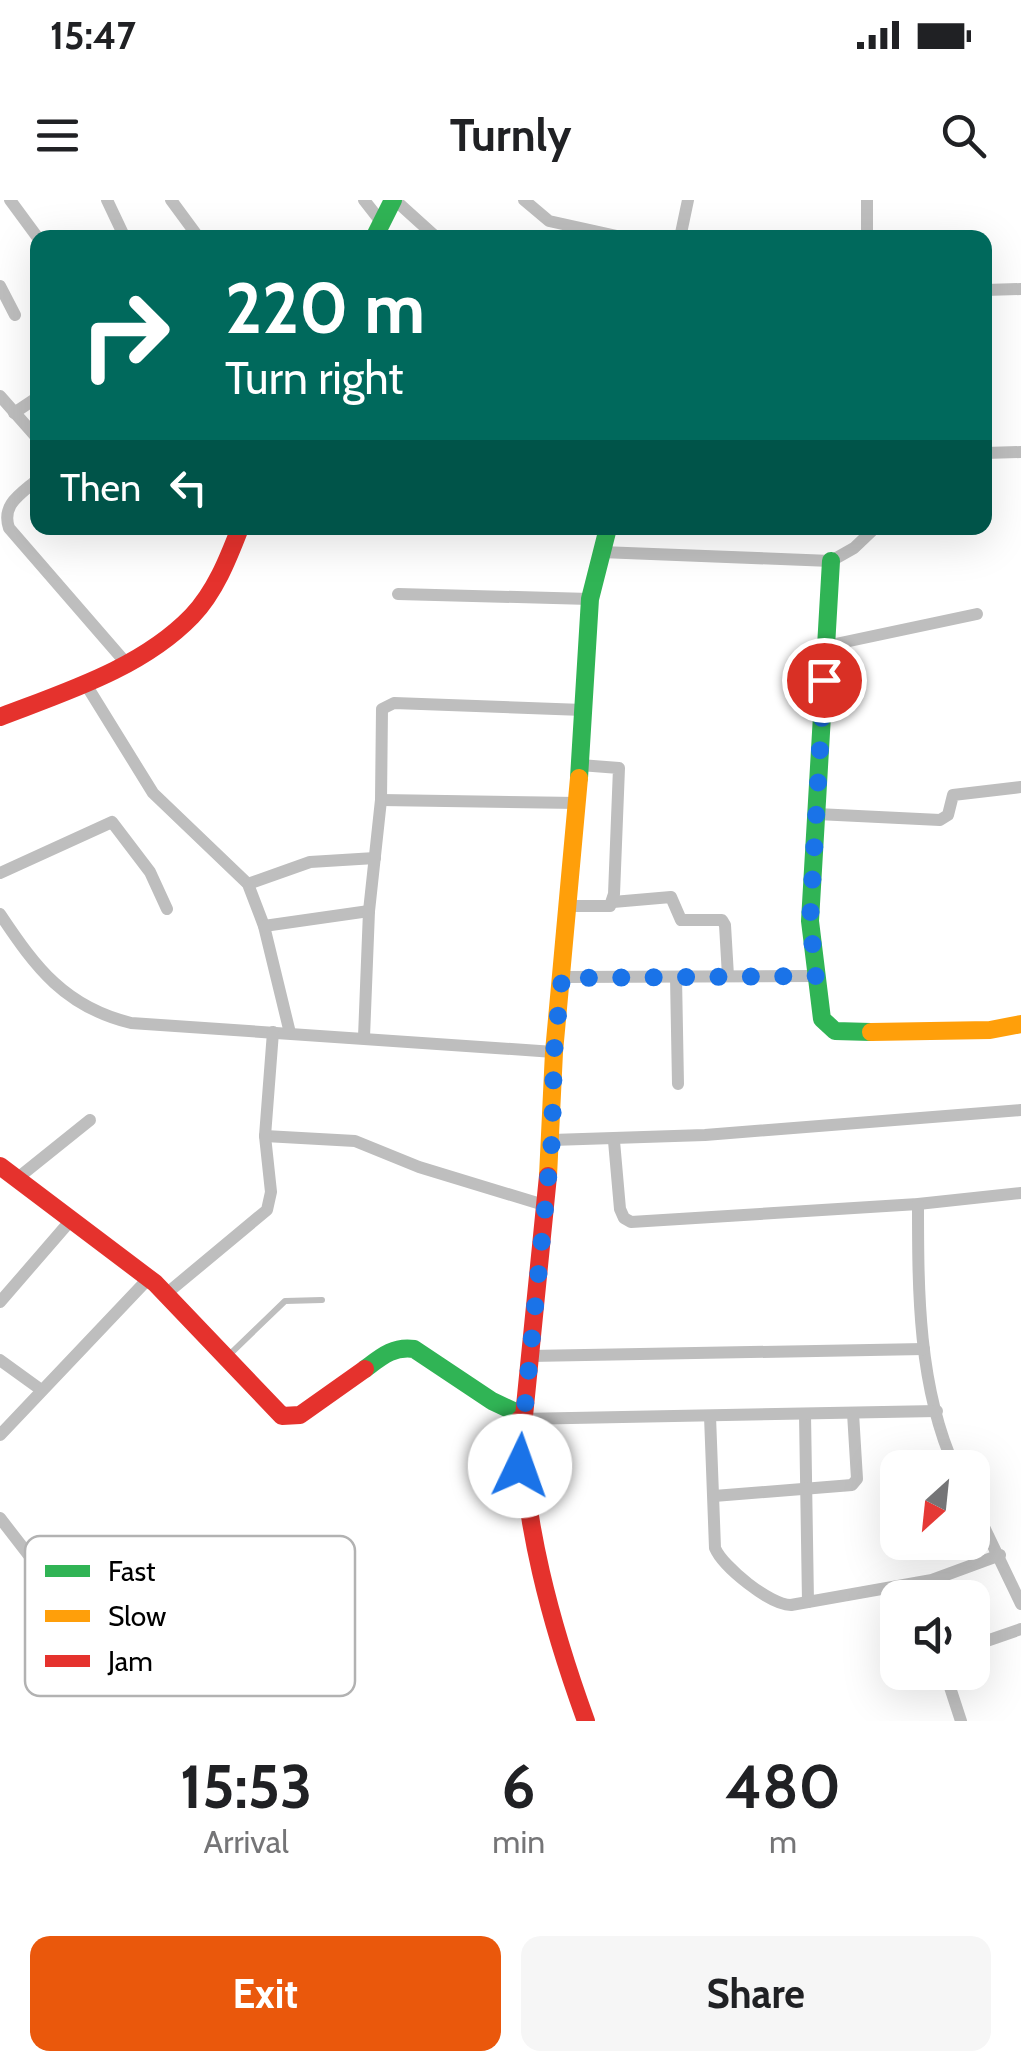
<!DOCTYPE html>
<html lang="en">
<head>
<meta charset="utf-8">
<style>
  :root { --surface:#fff; --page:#f6f6f6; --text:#202124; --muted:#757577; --accent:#ea580c }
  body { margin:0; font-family:Cabin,sans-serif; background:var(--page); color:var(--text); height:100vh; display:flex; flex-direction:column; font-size:38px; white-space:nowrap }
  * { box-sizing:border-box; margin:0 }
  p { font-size:32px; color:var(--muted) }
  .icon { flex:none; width:55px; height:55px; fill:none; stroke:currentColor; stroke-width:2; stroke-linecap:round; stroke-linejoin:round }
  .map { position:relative; height:1521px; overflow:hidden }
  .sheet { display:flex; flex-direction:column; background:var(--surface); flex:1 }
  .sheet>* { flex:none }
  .guide { position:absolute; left:30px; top:30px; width:962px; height:305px; border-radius:20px; box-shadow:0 10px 40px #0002; background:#00695c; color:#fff; overflow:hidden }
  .needle { width:65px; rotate:207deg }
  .fabs { position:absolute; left:880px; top:1250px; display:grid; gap:20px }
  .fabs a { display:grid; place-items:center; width:110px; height:110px; border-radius:20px; background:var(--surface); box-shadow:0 10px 40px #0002; font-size:50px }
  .pin { position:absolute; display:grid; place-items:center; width:85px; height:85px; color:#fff; margin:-42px; border:5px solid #fff; border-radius:50%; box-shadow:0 2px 10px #0007 }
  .me { position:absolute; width:110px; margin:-55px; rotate:3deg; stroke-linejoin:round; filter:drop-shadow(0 0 8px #0008) }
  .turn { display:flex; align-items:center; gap:35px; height:210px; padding:0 30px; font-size:45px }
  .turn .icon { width:130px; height:130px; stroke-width:2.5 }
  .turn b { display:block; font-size:70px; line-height:85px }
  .then { display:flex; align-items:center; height:95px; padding:0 30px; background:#0003; gap:20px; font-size:38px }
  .eta { display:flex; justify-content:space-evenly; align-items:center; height:170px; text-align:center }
  .eta b { font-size:60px; font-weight:700; line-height:70px }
  .cta { display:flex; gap:20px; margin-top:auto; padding:20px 30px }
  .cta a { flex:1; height:115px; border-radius:20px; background:var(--accent); color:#fff; font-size:40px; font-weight:700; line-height:115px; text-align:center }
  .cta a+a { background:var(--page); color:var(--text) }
  .status { display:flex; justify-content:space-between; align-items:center; height:70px; padding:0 50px; background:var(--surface); direction:ltr }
  .status svg { height:28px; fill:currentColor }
  header { display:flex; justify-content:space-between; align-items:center; height:130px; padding:0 30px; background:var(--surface); font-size:45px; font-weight:700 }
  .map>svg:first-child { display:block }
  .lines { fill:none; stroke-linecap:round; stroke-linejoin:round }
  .lane { stroke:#bebebe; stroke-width:6 }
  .street { stroke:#bebebe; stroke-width:12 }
  .fast { stroke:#30b455; stroke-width:18 }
  .slow { stroke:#ff9f0a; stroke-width:18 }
  .jam { stroke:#e5322d; stroke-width:18 }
  .route { stroke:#1a73e8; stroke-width:18; stroke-dasharray:0 32.4 }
  .key { fill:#fff; stroke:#b2b2b2; stroke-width:2.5 }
  .key-label { font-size:28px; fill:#000 }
</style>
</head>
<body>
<div class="status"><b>15:47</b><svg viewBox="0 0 49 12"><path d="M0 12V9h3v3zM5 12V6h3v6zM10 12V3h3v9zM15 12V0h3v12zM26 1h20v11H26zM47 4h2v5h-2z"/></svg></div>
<header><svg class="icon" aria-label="menu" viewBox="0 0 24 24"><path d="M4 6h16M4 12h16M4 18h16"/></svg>Turnly<svg class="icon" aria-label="search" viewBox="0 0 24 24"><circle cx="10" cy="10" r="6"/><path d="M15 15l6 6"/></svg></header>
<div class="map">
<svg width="1021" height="1521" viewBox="0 0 1021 1521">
  <rect width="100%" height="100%" fill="#fff"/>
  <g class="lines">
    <polyline class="lane" points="227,1157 285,1101 322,1100"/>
    <g class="street">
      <polyline points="10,0 38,38"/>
      <polyline points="107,0 125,38"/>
      <polyline points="171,0 199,38"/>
      <polyline points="364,0 382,23"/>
      <polyline points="395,0 437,38"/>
      <polyline points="524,0 549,21 626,38"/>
      <polyline points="680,38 688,0"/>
      <polyline points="867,38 867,0"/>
      <polyline points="0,86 15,115"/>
      <polyline points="985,90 1021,89"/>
      <polyline points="0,196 38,239"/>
      <polyline points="14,213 38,197"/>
      <polyline points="985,253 1021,252"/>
      <path d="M38 279C21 294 1 304 9 328L126 463"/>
      <polyline points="601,352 831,361 854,348 875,328"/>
      <polyline points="398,394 590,399"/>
      <polyline points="826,446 977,414"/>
      <polyline points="85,483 153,593 248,684 264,726 290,833"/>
      <polyline points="381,600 578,603"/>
      <polyline points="817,614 940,620 948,615 953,595 1021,587"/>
      <polyline points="0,673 112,622 150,672 167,709"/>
      <polyline points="248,684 310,662 375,658"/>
      <polyline points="613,702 671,697 681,720 722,720 725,725 728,776"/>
      <polyline points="569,706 610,706 614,694 619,568 580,565"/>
      <path d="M0 714C36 768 65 807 131 823L554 852"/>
      <polyline points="264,726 369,711"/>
      <polyline points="563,777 816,776"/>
      <polyline points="676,777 678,884"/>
      <polyline points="364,837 369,711 381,600 382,509 394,503 583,510"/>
      <polyline points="265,936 355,941 419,967 544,1005"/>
      <polyline points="552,940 705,935 1021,910"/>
      <polyline points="614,941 620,1009 624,1018 631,1022 918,1004 1021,993"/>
      <polyline points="19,977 90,920"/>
      <path d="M918 1004C918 1091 918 1187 955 1268"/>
      <polyline points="166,1094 267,1010 271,992 265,936 273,832"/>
      <polyline points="0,1102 71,1020"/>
      <polyline points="530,1156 924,1149"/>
      <polyline points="0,1160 40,1189"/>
      <polyline points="805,1214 808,1402"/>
      <path d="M710 1216 715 1348C723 1367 770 1405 791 1405L932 1380 1000 1355"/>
      <polyline points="520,1219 937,1211"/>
      <polyline points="0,1235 149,1078"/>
      <polyline points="714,1296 852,1285 857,1279 853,1213"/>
      <polyline points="972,1302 1021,1404"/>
      <polyline points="0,1318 79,1420"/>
      <polyline points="972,1446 1021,1429"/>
      <polyline points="945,1472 961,1521"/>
    </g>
    <g class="fast">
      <polyline points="374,38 393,0"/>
      <polyline points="831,361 810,721 822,819 835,831 871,832"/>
      <polyline points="579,578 590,399 608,328"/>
      <path d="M365 1169C381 1157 393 1146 414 1149L492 1201 524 1216"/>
    </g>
    <g class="slow">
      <polyline points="871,832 990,830 1021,824"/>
      <polyline points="548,976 554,852 579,578"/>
    </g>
    <g class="jam">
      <path d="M0 517C65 492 142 468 192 416 215 392 228 359 240 328"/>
      <polyline points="0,966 155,1083 282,1216 300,1215 365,1169"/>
      <path d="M548 976 524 1216 520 1219C524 1324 550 1422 586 1521"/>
    </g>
  </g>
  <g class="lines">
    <polyline class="route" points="520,1266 520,1220 524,1216 552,940 554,852 562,778 816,776 810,721 824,480"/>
  </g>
  <rect x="25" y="1336" width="330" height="160" rx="15" class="key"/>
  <rect x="45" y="1365" width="45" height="12" fill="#30b455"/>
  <rect x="45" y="1410" width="45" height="12" fill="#ff9f0a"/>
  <rect x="45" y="1455" width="45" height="12" fill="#e5322d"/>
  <g class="key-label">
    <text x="108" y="1381">Fast</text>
    <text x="108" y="1426">Slow</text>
    <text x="108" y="1471">Jam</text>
  </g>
</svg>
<div class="fabs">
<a><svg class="needle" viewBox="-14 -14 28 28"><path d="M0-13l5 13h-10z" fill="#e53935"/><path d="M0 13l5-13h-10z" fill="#757577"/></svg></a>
<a><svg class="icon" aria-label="sound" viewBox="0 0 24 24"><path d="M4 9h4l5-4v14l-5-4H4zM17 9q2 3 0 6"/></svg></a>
</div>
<div class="pin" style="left:824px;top:480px;background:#d93025"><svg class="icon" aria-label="arrive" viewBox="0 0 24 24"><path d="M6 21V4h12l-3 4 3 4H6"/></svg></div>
<svg class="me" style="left:520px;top:1266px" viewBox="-20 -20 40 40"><circle r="19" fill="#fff"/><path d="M0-13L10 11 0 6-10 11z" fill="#1a73e8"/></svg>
<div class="guide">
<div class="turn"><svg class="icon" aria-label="right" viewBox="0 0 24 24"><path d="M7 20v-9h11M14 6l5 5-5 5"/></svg><div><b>220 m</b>Turn right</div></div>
<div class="then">Then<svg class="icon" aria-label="left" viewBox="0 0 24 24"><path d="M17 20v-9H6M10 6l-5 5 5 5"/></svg></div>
</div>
</div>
<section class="sheet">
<div class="eta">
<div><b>15:53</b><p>Arrival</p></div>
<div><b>6</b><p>min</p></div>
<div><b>480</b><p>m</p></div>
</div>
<div class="cta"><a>Exit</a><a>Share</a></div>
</section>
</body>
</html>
